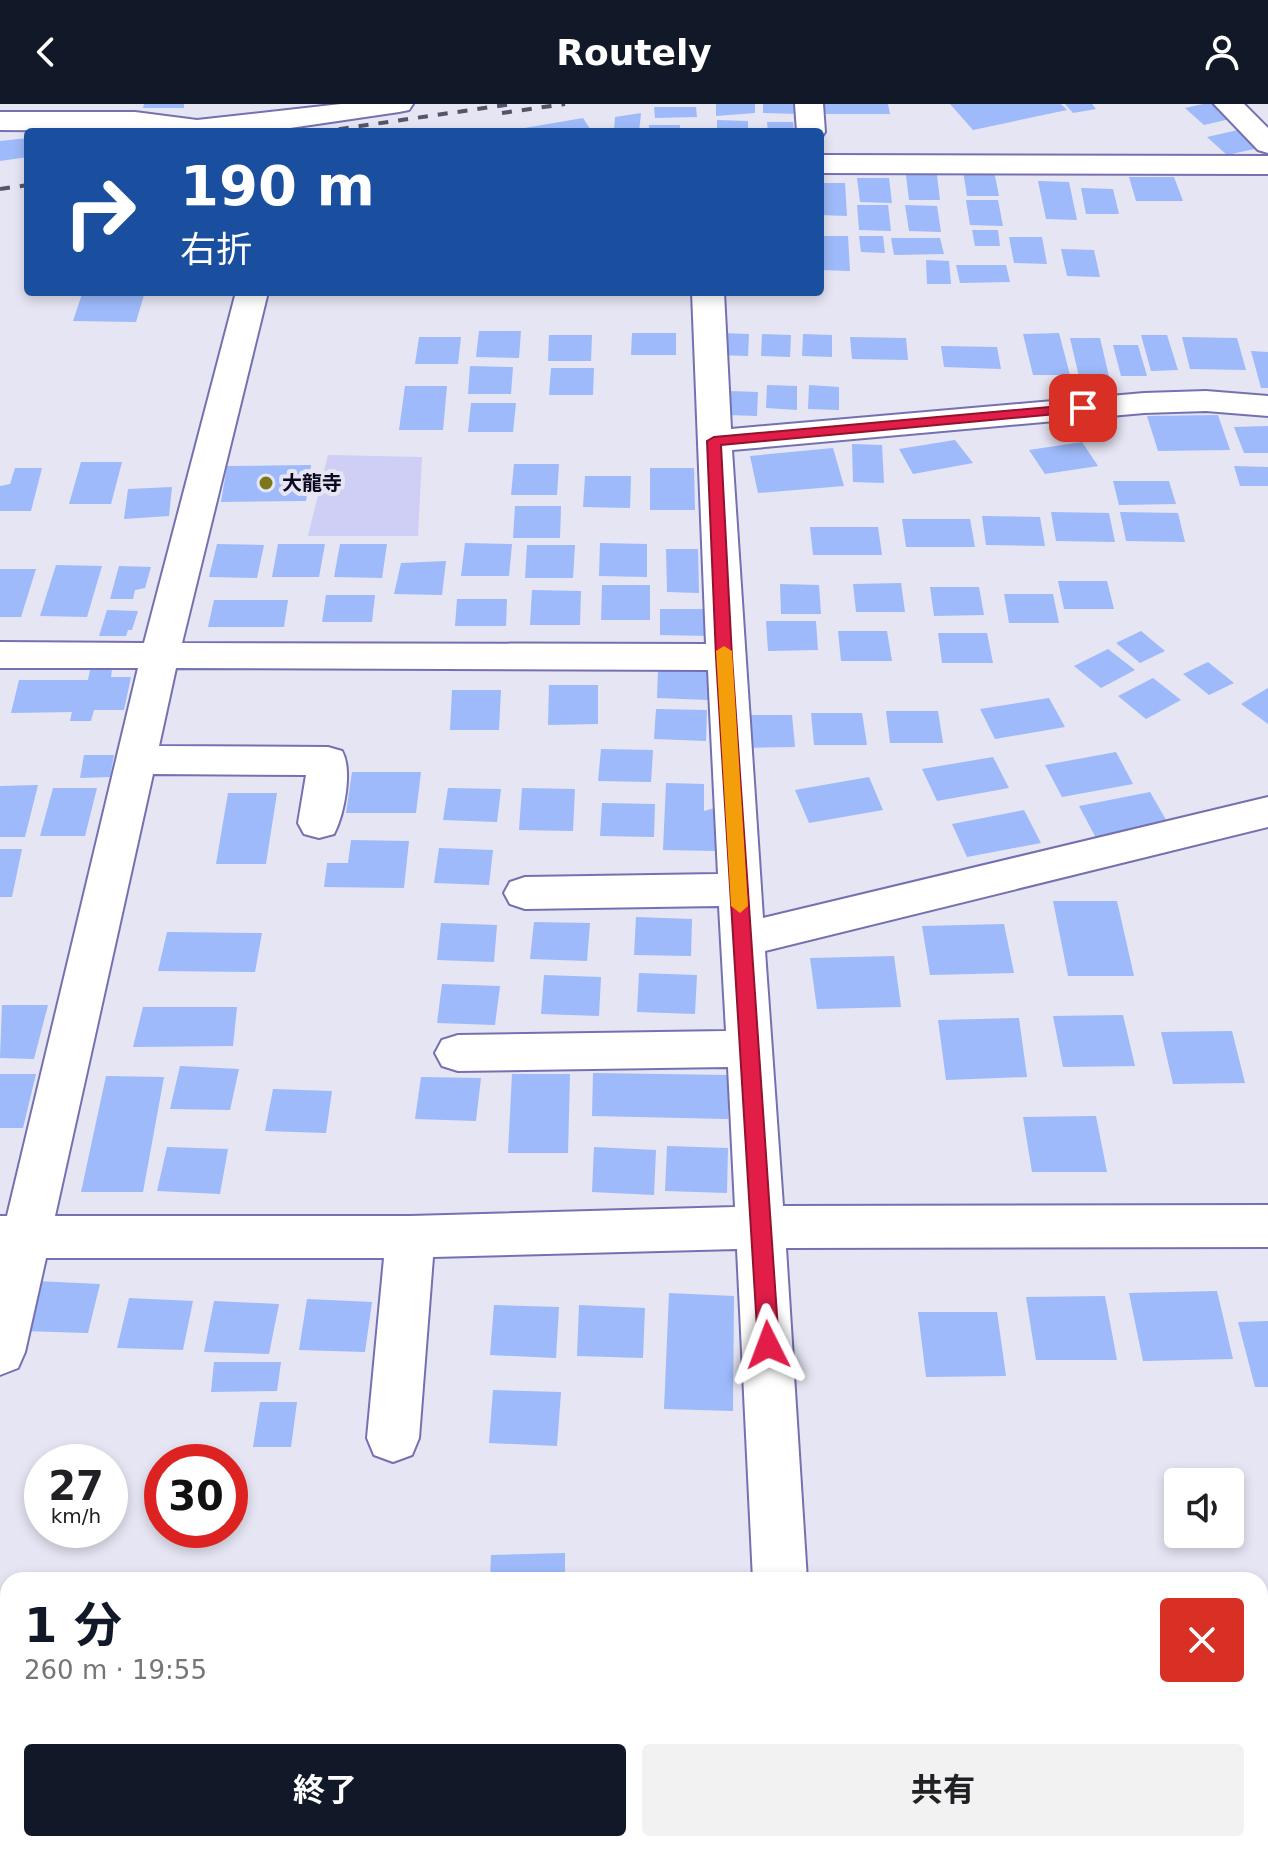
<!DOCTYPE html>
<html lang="ja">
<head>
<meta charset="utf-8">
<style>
  :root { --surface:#fff; --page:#f2f2f2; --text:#202124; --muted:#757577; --accent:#111827 }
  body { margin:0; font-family:"DejaVu Sans","Noto Sans JP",sans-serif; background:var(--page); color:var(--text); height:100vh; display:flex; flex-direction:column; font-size:30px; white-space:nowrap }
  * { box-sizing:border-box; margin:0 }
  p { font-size:26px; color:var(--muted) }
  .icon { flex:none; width:44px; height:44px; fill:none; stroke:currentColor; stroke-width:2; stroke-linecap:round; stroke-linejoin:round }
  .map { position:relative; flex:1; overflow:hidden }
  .drawer { position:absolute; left:0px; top:1468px; width:1268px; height:280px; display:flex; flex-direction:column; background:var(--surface); border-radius:24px 24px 0 0; box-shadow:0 4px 12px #0003 }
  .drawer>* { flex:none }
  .top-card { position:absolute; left:24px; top:24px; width:800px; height:168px; border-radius:8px; box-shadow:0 4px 12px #0003; background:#1a4fa0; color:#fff; overflow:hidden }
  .fabs { position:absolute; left:1164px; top:1364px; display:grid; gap:16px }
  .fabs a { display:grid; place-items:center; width:80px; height:80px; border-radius:8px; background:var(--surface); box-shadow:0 4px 12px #0003; font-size:40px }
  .speed { position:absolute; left:24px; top:1340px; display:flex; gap:16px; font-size:40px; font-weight:700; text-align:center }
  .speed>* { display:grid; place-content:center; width:104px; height:104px; border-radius:50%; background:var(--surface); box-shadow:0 4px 12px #0003; line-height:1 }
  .speed small { font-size:20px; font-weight:400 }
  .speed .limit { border:12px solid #d22; background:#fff; color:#111 }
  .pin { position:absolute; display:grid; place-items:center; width:68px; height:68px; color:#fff; margin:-34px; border-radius:16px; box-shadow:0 4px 12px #0006 }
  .me { position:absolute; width:88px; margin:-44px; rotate:357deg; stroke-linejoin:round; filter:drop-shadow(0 0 6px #0008) }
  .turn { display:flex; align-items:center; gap:28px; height:168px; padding:0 24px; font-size:36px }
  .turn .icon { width:104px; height:104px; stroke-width:2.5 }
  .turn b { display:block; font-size:56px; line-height:68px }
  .round { display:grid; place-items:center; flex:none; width:84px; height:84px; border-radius:8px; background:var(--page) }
  .summary { display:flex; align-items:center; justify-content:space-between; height:136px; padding:0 24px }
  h1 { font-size:48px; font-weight:700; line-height:60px; color:var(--accent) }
  .cta { display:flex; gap:16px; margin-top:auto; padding:16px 24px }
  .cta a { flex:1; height:92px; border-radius:8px; background:var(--accent); color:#fff; font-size:32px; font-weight:700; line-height:92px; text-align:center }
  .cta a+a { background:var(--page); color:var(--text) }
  header { display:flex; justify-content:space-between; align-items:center; height:104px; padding:0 24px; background:var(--accent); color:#fff; font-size:36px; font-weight:700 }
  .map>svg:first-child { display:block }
  .green { fill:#cfcef4 }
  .building { fill:#9ebafa }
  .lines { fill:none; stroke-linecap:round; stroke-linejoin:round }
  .minor-casing { stroke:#7571b1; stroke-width:4 }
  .minor { fill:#fff; fill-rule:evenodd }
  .rail { stroke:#565468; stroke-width:4; stroke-dasharray:10 10; stroke-linecap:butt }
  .route { fill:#e11d48; stroke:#92132f; stroke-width:2 }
  .slow { fill:#f59e0b }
  .poi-dot { fill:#7d771c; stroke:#e5e5f3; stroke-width:3 }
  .labels { text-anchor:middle; stroke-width:8; stroke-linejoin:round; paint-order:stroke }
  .far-poi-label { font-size:20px; font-weight:bold; fill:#0c0820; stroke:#e5e5f3; text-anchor:start }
</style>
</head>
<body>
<header><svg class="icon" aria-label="back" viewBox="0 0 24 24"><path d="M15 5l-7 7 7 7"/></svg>Routely<svg class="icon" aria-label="person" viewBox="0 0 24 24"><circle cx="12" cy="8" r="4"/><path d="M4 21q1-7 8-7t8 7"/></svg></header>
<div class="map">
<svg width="1268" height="1748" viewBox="0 0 1268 1748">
  <rect width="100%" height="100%" fill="#e5e5f3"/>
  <polygon class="green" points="328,351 422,353 418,432 308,432"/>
  <g class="building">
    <polygon points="144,0 184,0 184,4 143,4"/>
    <polygon points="716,0 755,0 755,9 716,12"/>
    <polygon points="763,0 799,0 799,10 763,9"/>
    <polygon points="823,0 888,0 890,10 825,10"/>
    <polygon points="950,0 1061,0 1067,6 973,26"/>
    <polygon points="1065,0 1092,0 1096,5 1073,9"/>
    <polygon points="1203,0 1213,0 1230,15 1204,21 1185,4"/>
    <polygon points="654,3 696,3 697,13 655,14"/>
    <polygon points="641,9 639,28 614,28 615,13"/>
    <polygon points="583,14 592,28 514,28 513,26"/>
    <polygon points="717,16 748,17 748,28 717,28"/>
    <polygon points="767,18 793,18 794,28 768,28"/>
    <rect x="649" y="21" width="31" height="7"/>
    <polygon points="1238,26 1259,44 1227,51 1207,33"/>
    <polygon points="28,34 28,53 0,57 0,37"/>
    <polygon points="963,67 994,67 999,92 967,92"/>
    <polygon points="906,71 937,71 940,96 909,96"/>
    <polygon points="1129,73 1174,73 1183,97 1136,97"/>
    <polygon points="857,74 889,74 892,99 860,98"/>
    <polygon points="1038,77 1069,78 1077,116 1046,115"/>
    <polygon points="820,79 845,79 847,112 820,111"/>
    <polygon points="1081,84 1113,85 1119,110 1086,110"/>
    <polygon points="966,96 998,96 1003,122 970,121"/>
    <polygon points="857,101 888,101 891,127 859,126"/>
    <polygon points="905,101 937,102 941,128 909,127"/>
    <polygon points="972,126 998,126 1000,142 975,142"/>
    <polygon points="820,132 848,132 850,167 820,166"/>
    <polygon points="859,132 883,132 885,149 861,148"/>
    <polygon points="1009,133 1042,133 1047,160 1014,159"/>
    <polygon points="891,134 940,134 944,150 894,151"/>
    <polygon points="1061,145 1094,146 1100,173 1067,172"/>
    <polygon points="926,156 949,157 951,180 927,180"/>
    <polygon points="956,161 1006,161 1010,178 960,179"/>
    <polygon points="82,190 144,191 136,218 73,217"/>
    <polygon points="479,227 521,227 519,254 476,253"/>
    <polygon points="632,229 676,229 676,251 631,251"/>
    <polygon points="720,229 749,230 748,252 719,251"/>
    <polygon points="1059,229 1070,271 1033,271 1023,230"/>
    <polygon points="762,230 791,231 790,253 761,252"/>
    <polygon points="803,230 832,231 832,253 802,252"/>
    <polygon points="549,231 592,231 591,257 548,257"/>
    <polygon points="1141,231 1167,231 1178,266 1151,267"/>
    <polygon points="419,233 461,233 458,260 415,260"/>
    <polygon points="850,233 906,234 908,256 852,255"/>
    <polygon points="1182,233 1237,234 1246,266 1190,265"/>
    <polygon points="1070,234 1100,234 1111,281 1081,281"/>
    <polygon points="1113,241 1138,241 1147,272 1121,272"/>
    <polygon points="941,242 997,243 1001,265 944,263"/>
    <polygon points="1251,247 1268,248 1268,284 1261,284"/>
    <polygon points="470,262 513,263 511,290 468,290"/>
    <polygon points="551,264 594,264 593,291 549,291"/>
    <polygon points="767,281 797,282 797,306 766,304"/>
    <polygon points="809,281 839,283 839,306 808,305"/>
    <polygon points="405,282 447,282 443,326 399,326"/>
    <polygon points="728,287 758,288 757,312 727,311"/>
    <polygon points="471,299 516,299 513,328 468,328"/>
    <polygon points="1218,311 1230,346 1158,347 1147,312"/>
    <polygon points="1268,322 1268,349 1244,349 1234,323"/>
    <polygon points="955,336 973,359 913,370 899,345"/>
    <polygon points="1082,338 1098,362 1045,370 1029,346"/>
    <polygon points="852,340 882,341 884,379 853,378"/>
    <polygon points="833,344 844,382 758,389 750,352"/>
    <polygon points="81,358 122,358 111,400 69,400"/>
    <polygon points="514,360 559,360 557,391 511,391"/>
    <polygon points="311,361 306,397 221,398 227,362"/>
    <polygon points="1234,362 1268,363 1268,382 1240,382"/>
    <polygon points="15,364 42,364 31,407 0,407 0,382 10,380"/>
    <polygon points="650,364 694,364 695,406 650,406"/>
    <polygon points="585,372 631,372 630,404 583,403"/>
    <polygon points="1113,377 1169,377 1176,400 1119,401"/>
    <polygon points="172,383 169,412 124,415 128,385"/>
    <polygon points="515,402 561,402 560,434 513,434"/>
    <polygon points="1051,408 1109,409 1115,438 1056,437"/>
    <polygon points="1120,408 1178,409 1185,438 1126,437"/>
    <polygon points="982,412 1040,413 1045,442 986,441"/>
    <polygon points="902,415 970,415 975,443 906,443"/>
    <polygon points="810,423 878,423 882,451 813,451"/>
    <polygon points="465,439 512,440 509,472 461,472"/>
    <polygon points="600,439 647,440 647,473 599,472"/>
    <polygon points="217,440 264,441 257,474 209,473"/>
    <polygon points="278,440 325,440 319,473 272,473"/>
    <polygon points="340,440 387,440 382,474 334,473"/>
    <polygon points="527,441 575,441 573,474 525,474"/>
    <polygon points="666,445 698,445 699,489 667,488"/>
    <polygon points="446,457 442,491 394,490 401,459"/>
    <polygon points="56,461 102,462 87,513 40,512"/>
    <polygon points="119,462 151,463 145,484 135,486 133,495 110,495"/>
    <polygon points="0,465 36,465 21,513 0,513"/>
    <polygon points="1058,477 1107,477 1114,505 1064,505"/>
    <polygon points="901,479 905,508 856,508 853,480"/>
    <polygon points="780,480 819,481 821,510 781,510"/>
    <polygon points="602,481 650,481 650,516 601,516"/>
    <polygon points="930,483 979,483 984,511 934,512"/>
    <polygon points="532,486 581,487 580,521 530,521"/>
    <polygon points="1004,490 1053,490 1059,519 1009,519"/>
    <polygon points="326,491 375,491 372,518 322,518"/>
    <polygon points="457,495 507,495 506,522 455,522"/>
    <polygon points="214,496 288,496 284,523 208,523"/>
    <polygon points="660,505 710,505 711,532 660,531"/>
    <polygon points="107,506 138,507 132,526 128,526 126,532 99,532"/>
    <polygon points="766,517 816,517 818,546 768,547"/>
    <polygon points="838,527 887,527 892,557 841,557"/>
    <polygon points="1141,527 1165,547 1140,559 1116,539"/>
    <polygon points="938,529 987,529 993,559 942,559"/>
    <polygon points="1108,545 1135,566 1101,584 1074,562"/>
    <polygon points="1208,558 1234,579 1209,591 1183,570"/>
    <polygon points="112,565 111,573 131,573 124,606 94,606 91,617 70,617 72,608 11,609 19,576 88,576 90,566"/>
    <polygon points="658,565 708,566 708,596 657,594"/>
    <polygon points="1153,574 1181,596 1146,615 1118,592"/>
    <polygon points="549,581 598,581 598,620 548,621"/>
    <polygon points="1268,584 1268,620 1241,600"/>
    <polygon points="452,586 501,586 499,626 450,626"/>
    <polygon points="1049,594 1065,623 995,635 980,605"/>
    <polygon points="656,605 707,606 706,637 654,635"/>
    <polygon points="886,607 938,607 943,639 890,639"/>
    <polygon points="811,609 862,609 867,641 814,641"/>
    <polygon points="740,611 792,611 795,643 742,644"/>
    <polygon points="601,645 653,646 651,678 598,677"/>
    <polygon points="1116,648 1133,680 1062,693 1045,661"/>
    <polygon points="84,651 114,651 110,673 80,674"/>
    <polygon points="993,653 1009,684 937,697 922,665"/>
    <polygon points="352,668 421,668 416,709 346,709"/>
    <polygon points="869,673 883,706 809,719 795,686"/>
    <polygon points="666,679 704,680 704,707 718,703 717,747 663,746"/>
    <polygon points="38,681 25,733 0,733 0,682"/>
    <polygon points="53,684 97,684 85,732 40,732"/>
    <polygon points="448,684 501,685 497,718 443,716"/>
    <polygon points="522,684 575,685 573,727 519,726"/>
    <polygon points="1150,688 1169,721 1096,734 1079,702"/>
    <polygon points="228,689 277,689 266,760 216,760"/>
    <polygon points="602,699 655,700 654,733 600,732"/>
    <polygon points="1024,706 1041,739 967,753 952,720"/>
    <polygon points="351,736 409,737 404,784 324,783 327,759 348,759"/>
    <polygon points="439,744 493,746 489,781 434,779"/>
    <polygon points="0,745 22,745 12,793 0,793"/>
    <polygon points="1053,797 1117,797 1134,872 1068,872"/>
    <polygon points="636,813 692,815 691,852 634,851"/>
    <polygon points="534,818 590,819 587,857 530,855"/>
    <polygon points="441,819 497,821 494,858 437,856"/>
    <polygon points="1004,820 1014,869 930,871 922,822"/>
    <polygon points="167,828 262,829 255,868 158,867"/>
    <polygon points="894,852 901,903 817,905 810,854"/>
    <polygon points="639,869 697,871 695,910 637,908"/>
    <polygon points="544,871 601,873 599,912 541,910"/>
    <polygon points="442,880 500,882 495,921 437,919"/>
    <polygon points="2,901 48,901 34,955 0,954"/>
    <polygon points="143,903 237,903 233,942 133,943"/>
    <polygon points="1123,911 1135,962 1063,963 1053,912"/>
    <polygon points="1019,914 1027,973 946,976 938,916"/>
    <polygon points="1232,927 1245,979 1173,980 1161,928"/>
    <polygon points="180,962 239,965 230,1006 170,1005"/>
    <polygon points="593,969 728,971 728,1015 592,1012"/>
    <polygon points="0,970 36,970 23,1024 0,1024"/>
    <polygon points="512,970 570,970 568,1049 508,1049"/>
    <polygon points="106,972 164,973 143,1088 81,1088"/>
    <polygon points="421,973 481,974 476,1017 415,1015"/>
    <polygon points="273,985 332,987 326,1029 265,1027"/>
    <polygon points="1096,1012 1107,1068 1032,1068 1023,1013"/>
    <polygon points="667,1042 728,1044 727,1089 665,1087"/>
    <polygon points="167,1043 228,1045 220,1090 157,1087"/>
    <polygon points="594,1043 656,1046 654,1091 592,1088"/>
    <polygon points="36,1177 100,1180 88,1229 22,1227"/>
    <polygon points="1217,1187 1233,1255 1143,1257 1129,1189"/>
    <polygon points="669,1189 734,1192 733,1307 664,1305"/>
    <polygon points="1105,1192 1117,1256 1036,1256 1026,1193"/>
    <polygon points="129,1194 193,1197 183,1246 117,1244"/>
    <polygon points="307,1195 372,1198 365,1248 299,1246"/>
    <polygon points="214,1197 279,1200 269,1250 204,1248"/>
    <polygon points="494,1201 559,1203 556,1254 490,1251"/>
    <polygon points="579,1201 645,1204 643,1254 577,1252"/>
    <polygon points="918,1208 997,1208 1006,1272 926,1273"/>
    <polygon points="1268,1217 1268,1283 1255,1283 1238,1218"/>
    <polygon points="214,1258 281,1258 277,1287 211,1288"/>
    <polygon points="493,1286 561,1288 557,1342 489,1339"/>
    <polygon points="260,1298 297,1298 291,1343 253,1343"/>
    <polygon points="565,1449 565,1476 490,1476 491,1451"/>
    <polygon points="423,1468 423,1476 306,1476 307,1471"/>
    <rect x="0" y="1587" width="8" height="67"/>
    <rect x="585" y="1740" width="149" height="8"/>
    <polygon points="826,1740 986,1740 988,1748 827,1748"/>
  </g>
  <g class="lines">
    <g class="minor-casing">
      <g id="minor">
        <polygon points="341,0 413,0 409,6 399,8 263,28 0,26 0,8 135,8 197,16"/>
        <polygon points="795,0 823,0 825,28 821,34 820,28 797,28"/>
        <polygon points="1214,0 1244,0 1268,24 1268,49 1258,46"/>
        <polygon points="820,51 1268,52 1268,70 820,69"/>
        <path d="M236 188H268L182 539 706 540 692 188H724L731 325 1144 289 1206 287 1268 292V312L1206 307 1144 309 732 346 763 814 1268 693V723L765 847 783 1102 1268 1101V1143L786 1144 807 1476H753L737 1145 433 1153 419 1334 412 1351 393 1358 374 1351 367 1334 384 1154H46L25 1248 18 1264 0 1271V1112H7L138 564H0V538L144 539ZM176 564 708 566 718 770 525 773 510 778 504 789 510 800 525 805 719 802 726 927 458 931 442 936 435 949 442 962 458 967 728 963 735 1103 410 1112H55L153 670 306 671 298 719 304 730 319 734 334 730C344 711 353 666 342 647L328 643 159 642Z"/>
        <rect x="764" y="1740" width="60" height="8"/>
      </g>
    </g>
    <use href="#minor" class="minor"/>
    <g class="rail">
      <polyline points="502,9 565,0"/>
      <polyline points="319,28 512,0"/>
      <polyline points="0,85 28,81"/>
    </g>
  </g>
  <polygon class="route" points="1083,300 1088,301 1088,307 721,341 732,553 779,1241 776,1247 768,1250 761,1247 758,1241 716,553 707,337 714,333"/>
  <polygon class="slow" points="724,542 732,547 748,802 740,809 731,802 716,547"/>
  <circle class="poi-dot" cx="266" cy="379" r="8"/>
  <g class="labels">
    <g class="far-poi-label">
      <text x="282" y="386">大龍寺</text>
    </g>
  </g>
</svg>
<div class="fabs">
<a><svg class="icon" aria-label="sound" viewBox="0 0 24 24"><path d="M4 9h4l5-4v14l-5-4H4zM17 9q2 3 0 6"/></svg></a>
</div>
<div class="speed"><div>27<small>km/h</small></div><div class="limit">30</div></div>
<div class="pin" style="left:1083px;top:304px;background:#d93025"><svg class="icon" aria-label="arrive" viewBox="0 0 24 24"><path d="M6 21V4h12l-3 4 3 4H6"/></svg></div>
<svg class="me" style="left:768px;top:1241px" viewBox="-20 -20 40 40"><path d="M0-17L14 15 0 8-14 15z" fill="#e11d48" stroke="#fff" stroke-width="4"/></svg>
<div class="top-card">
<div class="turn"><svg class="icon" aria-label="right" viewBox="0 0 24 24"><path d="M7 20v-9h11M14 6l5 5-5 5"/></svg><div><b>190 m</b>右折</div></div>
</div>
<section class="drawer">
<div class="summary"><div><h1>1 分</h1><p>260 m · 19:55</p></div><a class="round" style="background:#d93025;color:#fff"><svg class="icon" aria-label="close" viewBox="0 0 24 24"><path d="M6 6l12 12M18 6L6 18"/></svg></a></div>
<div class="cta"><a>終了</a><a>共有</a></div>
</section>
</div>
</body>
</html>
